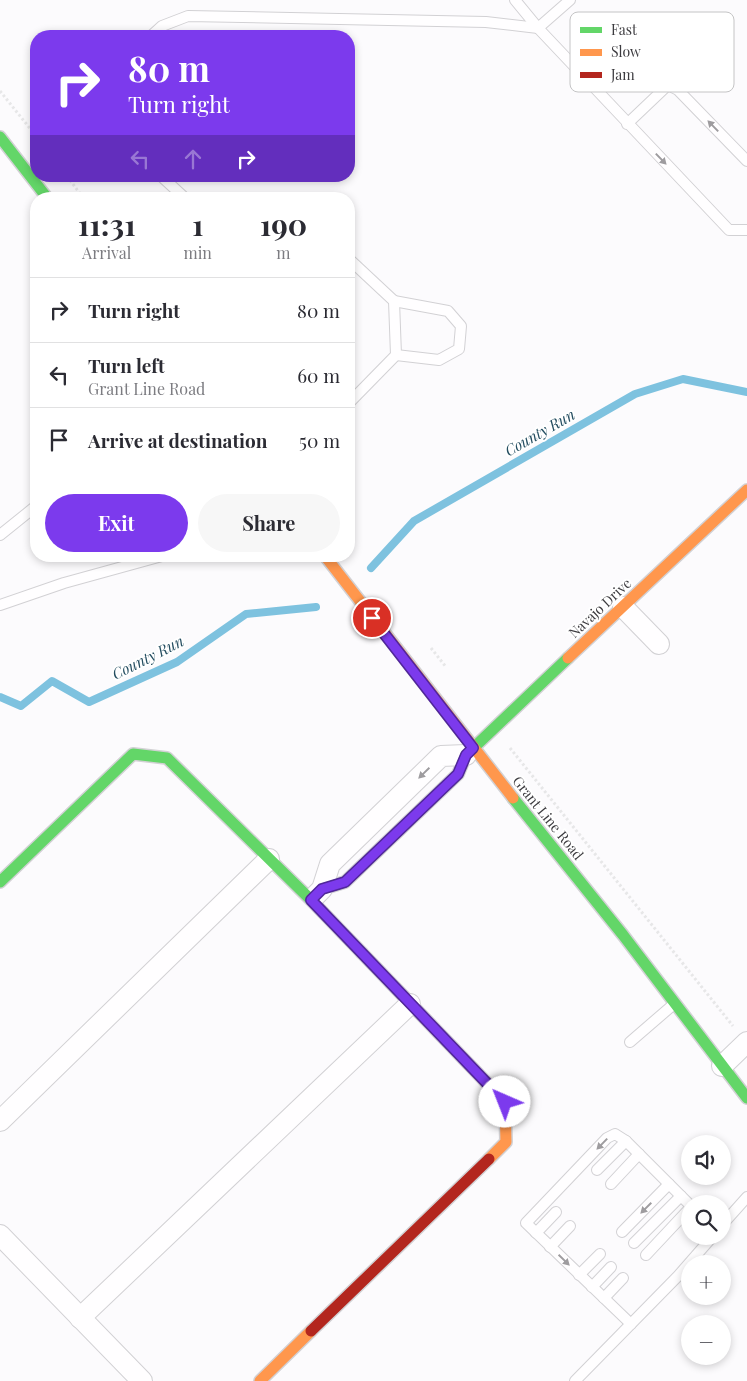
<!DOCTYPE html>
<html lang="en">
<head>
<meta charset="utf-8">
<style>
  :root { --surface:#fff; --page:#f7f7f7; --text:#2b2b33; --muted:#7c7c81; --line:#e1e1e2; --accent:#7c3aed }
  body { margin:0; font-family:"Playfair Display",serif; background:var(--page); color:var(--text); height:100vh; display:flex; flex-direction:column; font-size:19px; white-space:nowrap }
  * { box-sizing:border-box; margin:0 }
  p { font-size:16px; color:var(--muted) }
  .icon { flex:none; width:28px; height:28px; fill:none; stroke:currentColor; stroke-width:2; stroke-linecap:round; stroke-linejoin:round }
  .map { position:relative; flex:1; overflow:hidden }
  .side { position:absolute; left:30px; top:192px; width:325px; height:370px; display:flex; flex-direction:column; background:var(--surface); border-radius:20px; box-shadow:0 2px 8px #0003 }
  .side>* { flex:none }
  .top-card { position:absolute; left:30px; top:30px; width:325px; height:152px; border-radius:20px; box-shadow:0 2px 8px #0003; background:#7c3aed; color:#fff; overflow:hidden }
  .buttons { position:absolute; left:681px; top:1135px; display:grid; gap:10px }
  .buttons a { display:grid; place-items:center; width:50px; height:50px; border-radius:50%; background:var(--surface); box-shadow:0 2px 8px #0003; font-size:25px }
  .pin { position:absolute; display:grid; place-items:center; width:42px; height:42px; color:#fff; margin:-21px; border:2px solid #fff; border-radius:50%; box-shadow:0 1px 5px #0007 }
  .me { position:absolute; width:55px; margin:-28px; rotate:316deg; stroke-linejoin:round; filter:drop-shadow(0 0 4px #0008) }
  .turn { display:flex; align-items:center; gap:18px; height:105px; padding:0 15px; font-size:22px }
  .turn .icon { width:65px; height:65px; stroke-width:2.5 }
  .turn b { display:block; font-size:35px; line-height:42px }
  .lanes { display:flex; align-items:center; height:48px; padding:0 15px; background:#0003; justify-content:center; gap:25px; direction:ltr }
  .lanes .off { opacity:.35 }
  .eta { display:flex; justify-content:space-evenly; align-items:center; height:85px; text-align:center }
  .eta b { font-size:30px; font-weight:700; line-height:35px }
  .button { display:flex; gap:10px; margin-top:auto; padding:10px 15px }
  .button a { flex:1; height:58px; border-radius:30px; background:var(--accent); color:#fff; font-size:20px; font-weight:700; line-height:58px; text-align:center }
  .button a+a { background:var(--page); color:var(--text) }
  ul { padding:0; list-style:none }
  li { display:flex; align-items:center; gap:15px; height:65px; padding:0 15px; border-top:1px solid var(--line) }
  li div { flex:1 }
  li b { display:block; font-size:19px }
  li em { font-style:normal }
  .map>svg:first-child { display:block }
  .lines { fill:none; stroke-linecap:round; stroke-linejoin:round }
  .stream { stroke:#7ec2df; stroke-width:8 }
  .lane-casing { stroke:#d2d1d4; stroke-width:12 }
  .street-casing { stroke:#d2d1d4; stroke-width:22 }
  .fast-casing { stroke:#d2d1d4; stroke-width:14 }
  .slow-casing { stroke:#d2d1d4; stroke-width:14 }
  .jam-casing { stroke:#d2d1d4; stroke-width:14 }
  .path { stroke:#e7e7e8; stroke-width:3; stroke-dasharray:2.5 2.5; stroke-linecap:butt }
  .lane { stroke:#fffeff; stroke-width:10 }
  .street { stroke:#fffeff; stroke-width:20 }
  .fast { stroke:#63d668; stroke-width:11 }
  .slow { stroke:#ff974d; stroke-width:11 }
  .jam { stroke:#b3261e; stroke-width:11 }
  .oneway { fill:#9e9c9f }
  .route-casing { stroke:#51269a; stroke-width:12 }
  .route { stroke:#7c3aed; stroke-width:9 }
  .labels { text-anchor:middle; stroke-width:4; stroke-linejoin:round; paint-order:stroke }
  .street-label { font-size:14px; fill:#3c3b3f; stroke:#fff }
  .water-label { font-size:15px; font-style:italic; fill:#244d60; stroke:#fff }
  .key { fill:#fff; stroke:#c4c4c5; stroke-width:1 }
  .key-label { font-size:14px; fill:#3c3b3f }
</style>
</head>
<body>
<div class="map">
<svg width="747" height="1381" viewBox="0 0 747 1381">
  <rect width="100%" height="100%" fill="#fcfbfd"/>
  <g class="lines">
    <g class="stream">
      <polyline points="371,568 414,521 635,394 683,379 747,392"/>
      <polyline points="0,697 21,706 52,681 89,702 177,662 246,614 316,607"/>
    </g>
    <g class="lane-casing">
      <g id="lane">
        <polyline points="515,0 538,28 729,230 747,230"/>
        <polyline points="151,36 162,26 188,16 486,22 538,28 570,0"/>
        <polyline points="627,124 668,85 678,90 747,161"/>
        <polyline points="161,176 186,199"/>
        <polyline points="349,259 394,301 396,355 349,403"/>
        <polyline points="394,301 448,311 461,326 459,349 439,360 396,355"/>
        <polyline points="0,535 36,506"/>
        <polyline points="0,605 64,583 162,556"/>
        <polyline points="630,1042 674,1004"/>
        <polyline points="597,1170 626,1141"/>
        <polyline points="611,1184 639,1154"/>
        <polyline points="722,1225 747,1197"/>
        <polyline points="622,1232 669,1184"/>
        <polyline points="536,1233 556,1212"/>
        <polyline points="634,1243 681,1196"/>
        <polyline points="550,1247 570,1226"/>
        <polyline points="646,1255 690,1208"/>
        <polyline points="579,1275 600,1254"/>
        <polyline points="592,1287 611,1267"/>
        <polyline points="604,1298 623,1278"/>
        <polyline points="631,1324 526,1223 607,1138 615,1134 626,1141 690,1205"/>
        <polyline points="575,1381 678,1276 713,1236"/>
      </g>
    </g>
    <g class="street-casing">
      <g id="street">
        <polyline points="623,607 659,644"/>
        <polyline points="316,895 322,889 330,864 441,756 466,755"/>
        <polyline points="722,1066 747,1042"/>
        <polyline points="0,1121 269,859"/>
        <polyline points="0,1235 142,1381"/>
        <polyline points="80,1318 410,1004"/>
      </g>
    </g>
    <g class="fast-casing">
      <g id="fast">
        <polyline points="0,137 48,199"/>
        <polyline points="513,798 623,935 747,1098"/>
        <polyline points="0,882 133,754 167,758 311,900 362,953"/>
        <polyline points="322,889 345,882 458,774 466,755 568,658"/>
      </g>
    </g>
    <g class="slow-casing">
      <g id="slow">
        <polyline points="325,556 513,798"/>
        <polyline points="568,658 747,490"/>
        <polyline points="362,953 505,1102 506,1142 489,1159"/>
        <polyline points="260,1381 311,1331"/>
      </g>
    </g>
    <g class="jam-casing">
      <polyline id="jam" points="311,1331 489,1159"/>
    </g>
    <g class="path">
      <polyline points="0,91 36,136"/>
      <polyline points="67,176 84,199"/>
      <polyline points="431,648 446,667"/>
      <polyline points="510,748 733,1026"/>
    </g>
    <use href="#lane" class="lane"/>
    <use href="#street" class="street"/>
    <use href="#fast" class="fast"/>
    <use href="#slow" class="slow"/>
    <use href="#jam" class="jam"/>
  </g>
  <defs><path id="oneway-solid" d="M-6-.8H1V-3.2L6.5 0L1 3.2V.8H-6Z" transform="scale(1.25)"/></defs>
  <g class="oneway">
    <use href="#oneway-solid" transform="translate(713 126) rotate(-134)"/>
    <use href="#oneway-solid" transform="translate(661 159) rotate(46)"/>
    <use href="#oneway-solid" transform="translate(424 773) rotate(136)"/>
    <use href="#oneway-solid" transform="translate(602 1144) rotate(134)"/>
    <use href="#oneway-solid" transform="translate(646 1208) rotate(135)"/>
    <use href="#oneway-solid" transform="translate(564 1260) rotate(44)"/>
  </g>
  <g class="lines">
    <g class="route-casing">
      <polyline id="route" points="372,618 473,748 466,755 458,774 345,882 322,889 311,900 505,1102"/>
    </g>
    <use href="#route" class="route"/>
  </g>
  <g class="labels">
    <g class="street-label">
      <text transform="translate(600 608) rotate(-43)" y="5">Navajo Drive</text>
      <text transform="translate(548 818) rotate(51)" y="5">Grant Line Road</text>
    </g>
    <g class="water-label">
      <text transform="translate(540 433) rotate(-30)" y="5">County Run</text>
      <text transform="translate(148 658) rotate(-27)" y="5">County Run</text>
    </g>
  </g>
  <rect x="570" y="12" width="164" height="80" rx="8" class="key"/>
  <rect x="580" y="27" width="22" height="6" fill="#63d668"/>
  <rect x="580" y="49" width="22" height="7" fill="#ff974d"/>
  <rect x="580" y="72" width="22" height="6" fill="#b3261e"/>
  <g class="key-label">
    <text x="611" y="35">Fast</text>
    <text x="611" y="57">Slow</text>
    <text x="611" y="80">Jam</text>
  </g>
</svg>
<div class="buttons">
<a><svg class="icon" aria-label="sound" viewBox="0 0 24 24"><path d="M4 9h4l5-4v14l-5-4H4zM17 9q2 3 0 6"/></svg></a>
<a><svg class="icon" aria-label="search" viewBox="0 0 24 24"><circle cx="10" cy="10" r="6"/><path d="M15 15l6 6"/></svg></a>
<a>+</a>
<a>−</a>
</div>
<div class="pin" style="left:372px;top:618px;background:#d93025"><svg class="icon" aria-label="arrive" viewBox="0 0 24 24"><path d="M6 21V4h12l-3 4 3 4H6"/></svg></div>
<svg class="me" style="left:505px;top:1102px" viewBox="-20 -20 40 40"><circle r="19" fill="#fff"/><path d="M0-13L10 11 0 6-10 11z" fill="#7c3aed"/></svg>
<div class="top-card">
<div class="turn"><svg class="icon" aria-label="right" viewBox="0 0 24 24"><path d="M7 20v-9h11M14 6l5 5-5 5"/></svg><div><b>80 m</b>Turn right</div></div>
<div class="lanes"><svg class="icon off" aria-label="left" viewBox="0 0 24 24"><path d="M17 20v-9H6M10 6l-5 5 5 5"/></svg><svg class="icon off" aria-label="ahead" viewBox="0 0 24 24"><path d="M12 20V5M6 11l6-6 6 6"/></svg><svg class="icon" aria-label="right" viewBox="0 0 24 24"><path d="M7 20v-9h11M14 6l5 5-5 5"/></svg></div>
</div>
<section class="side">
<div class="eta">
<div><b>11:31</b><p>Arrival</p></div>
<div><b>1</b><p>min</p></div>
<div><b>190</b><p>m</p></div>
</div>
<ul>
<li><svg class="icon" aria-label="right" viewBox="0 0 24 24"><path d="M7 20v-9h11M14 6l5 5-5 5"/></svg><div><b>Turn right</b></div><em>80 m</em></li>
<li><svg class="icon" aria-label="left" viewBox="0 0 24 24"><path d="M17 20v-9H6M10 6l-5 5 5 5"/></svg><div><b>Turn left</b><p>Grant Line Road</p></div><em>60 m</em></li>
<li><svg class="icon" aria-label="arrive" viewBox="0 0 24 24"><path d="M6 21V4h12l-3 4 3 4H6"/></svg><div><b>Arrive at destination</b></div><em>50 m</em></li>
</ul>
<div class="button"><a>Exit</a><a>Share</a></div>
</section>
</div>
</body>
</html>
